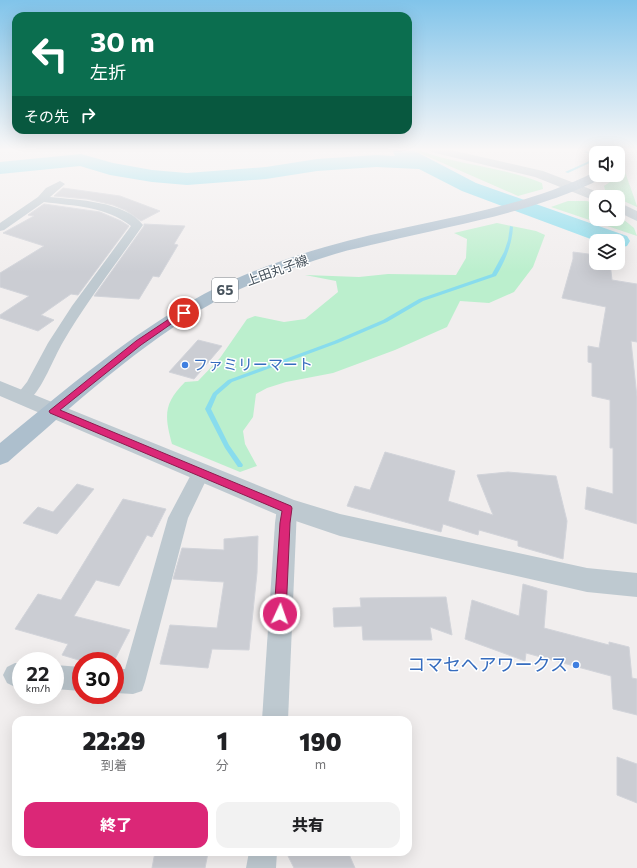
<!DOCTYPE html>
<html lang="ja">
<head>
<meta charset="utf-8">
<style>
  :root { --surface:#fff; --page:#f2f2f2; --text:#202124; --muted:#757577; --accent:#db2777 }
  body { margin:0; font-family:Commissioner,"Noto Sans JP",sans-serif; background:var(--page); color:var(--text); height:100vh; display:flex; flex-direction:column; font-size:15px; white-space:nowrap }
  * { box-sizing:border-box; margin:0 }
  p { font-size:13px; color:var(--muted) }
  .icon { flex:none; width:22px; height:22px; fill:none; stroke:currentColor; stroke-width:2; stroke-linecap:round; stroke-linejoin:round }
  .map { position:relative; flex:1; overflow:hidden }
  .sheet { position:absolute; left:12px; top:716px; width:400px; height:140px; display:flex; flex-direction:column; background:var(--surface); border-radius:12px; box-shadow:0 4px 16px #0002 }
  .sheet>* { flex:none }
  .hud { position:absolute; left:12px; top:12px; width:400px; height:122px; border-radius:12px; box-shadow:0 4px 16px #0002; background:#0b6e4f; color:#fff; overflow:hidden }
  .buttons { position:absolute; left:589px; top:146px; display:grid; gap:8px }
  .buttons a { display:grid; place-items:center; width:36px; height:36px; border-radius:8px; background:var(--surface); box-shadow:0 4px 16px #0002; font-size:20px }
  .speed { position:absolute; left:12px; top:652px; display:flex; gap:8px; font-size:20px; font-weight:700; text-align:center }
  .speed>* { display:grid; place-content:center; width:52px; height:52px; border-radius:50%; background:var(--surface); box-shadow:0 4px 16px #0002; line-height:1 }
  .speed small { font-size:10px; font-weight:400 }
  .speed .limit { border:6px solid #d22; background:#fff; color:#111 }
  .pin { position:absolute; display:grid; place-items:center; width:34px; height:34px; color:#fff; margin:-17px; border:2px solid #fff; border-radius:50%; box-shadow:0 1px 4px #0007 }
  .me { position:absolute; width:44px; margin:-22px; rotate:3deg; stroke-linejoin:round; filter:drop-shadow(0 0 3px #0008) }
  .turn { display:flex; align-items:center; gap:14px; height:84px; padding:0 12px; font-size:18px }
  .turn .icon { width:52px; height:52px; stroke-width:2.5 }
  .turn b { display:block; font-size:28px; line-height:34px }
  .then { display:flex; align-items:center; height:38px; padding:0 12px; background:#0003; gap:8px; font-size:15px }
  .eta { display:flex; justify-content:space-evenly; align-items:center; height:68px; text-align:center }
  .eta b { font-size:24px; font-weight:800; line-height:28px }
  .button { display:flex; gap:8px; margin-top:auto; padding:8px 12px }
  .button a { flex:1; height:46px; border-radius:12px; background:var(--accent); color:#fff; font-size:16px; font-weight:800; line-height:46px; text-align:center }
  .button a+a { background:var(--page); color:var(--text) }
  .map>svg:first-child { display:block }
  .green { fill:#bbefcd }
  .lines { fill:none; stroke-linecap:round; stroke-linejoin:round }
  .stream { fill:#88dced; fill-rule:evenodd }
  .river { fill:#88dced; fill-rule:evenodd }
  .building { fill:#cbcdd3; stroke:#d2d4da }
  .minor { fill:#bec9d0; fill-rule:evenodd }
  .tertiary { fill:#bec9d0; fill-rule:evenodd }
  .primary { fill:#adbfcd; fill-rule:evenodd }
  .route { fill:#db2777; stroke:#8e194d }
  .shop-dot { fill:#3f7fe0; stroke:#fff; stroke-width:1.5 }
  .labels { text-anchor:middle; stroke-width:3; stroke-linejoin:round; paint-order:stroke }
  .far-street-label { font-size:13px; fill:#46525c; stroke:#fff }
  .shield { fill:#fff; stroke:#7e868d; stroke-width:1 }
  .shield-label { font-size:14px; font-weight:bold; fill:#46525c }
  .shop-label { font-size:15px; fill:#366cbe; stroke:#fff; text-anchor:start }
  .near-shop-label { font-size:18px; fill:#366cbe; stroke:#fff; text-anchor:end }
</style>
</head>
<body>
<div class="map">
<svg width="637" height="868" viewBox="0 0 637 868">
  <rect width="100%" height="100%" fill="#f1eeee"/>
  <g class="green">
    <path d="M413 150H418C458 165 502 167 542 183L543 189 518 196Z"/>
    <polygon points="625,172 637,206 637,207 606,193 604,186"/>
    <polygon points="568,201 587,201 596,204 596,219 618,219 618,215 634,228 637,236 551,207"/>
    <path d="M497 223 536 231 545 235 533 267 514 292 489 303 460 301 447 327 395 350 333 373 286 382 267 388 256 394 253 417 243 431 245 444 257 466 240 472 172 444C164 415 164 403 185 382L198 381 220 358 247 319 255 316 284 322 305 319 338 292 336 281 305 275 359 277 388 274 456 275 466 258 467 239 454 233Z"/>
  </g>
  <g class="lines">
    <g class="stream">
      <polygon points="581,150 585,150 596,156 596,158"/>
      <polygon points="596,158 596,160 568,173 565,172"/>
      <path d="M510 226 513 227C512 245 505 261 496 276L423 301 387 322 338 343 232 382 217 395 211 409 229 445 243 465 242 467H238L225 448 205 409 213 393 228 380 334 341 383 320 419 299 492 274 504 252 508 240Z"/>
    </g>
    <polygon class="river" points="394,150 413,150 476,183 627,236 630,241 627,246 618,248 618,241 596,241 462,191 419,169 376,167 317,171 266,179 187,185 152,182 110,175 80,166 0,174 0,162 81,154 113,163 152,170 187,173 266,167 317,159 376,155 395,156 393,152"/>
  </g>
  <g class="building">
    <polygon points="63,188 120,196 160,211 141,221 125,210 113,205 87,199 54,196"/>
    <polygon points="44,204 100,212 121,221 129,226 78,295 71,294 41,315 54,320 38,331 0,318 0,315 29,296 0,287 0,273 44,246 3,233 34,216 28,215"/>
    <polygon points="144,224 185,226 174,244 178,245 159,277 153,276 139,299 94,296 144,226"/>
    <polygon points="573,252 596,255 596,263 610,263 612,280 637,284 637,342 631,341 637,397 637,524 585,509 587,487 613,494 613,448 610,448 610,400 592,396 592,363 588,362 588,346 599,348 606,307 562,298 573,259"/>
    <polygon points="198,340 222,346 194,379 169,372"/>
    <polygon points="385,452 455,471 448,501 493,515 477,475 508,472 556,476 567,521 563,559 518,546 518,541 479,530 478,535 443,524 441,532 347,506 355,486 370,490"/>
    <polygon points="77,484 94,489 57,534 23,523 38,507 53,512"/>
    <polygon points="123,499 166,509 152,537 147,535 119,586 96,580 74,616 130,630 114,661 82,661 62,655 68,644 15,629 38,594 61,600"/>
    <polygon points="258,536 257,573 249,650 212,649 208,668 160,664 170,625 217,628 224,582 173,579 182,548 224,550 224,539"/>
    <polygon points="523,584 547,591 544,628 609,645 609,642 629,647 632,678 637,679 637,715 613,709 611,676 526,653 525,661 465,639 472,600 519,616"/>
    <polygon points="446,597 452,635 430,627 432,640 363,640 362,626 334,627 333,608 361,607 360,598"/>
    <polygon points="617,757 637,764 637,803 617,795"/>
    <polygon points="155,852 208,853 205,868 152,868"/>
    <polygon points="286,852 348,852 355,868 294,868"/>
  </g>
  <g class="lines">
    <g class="minor">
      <path d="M60 181 65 184 50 197C77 200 125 201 143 225 116 264 87 301 63 342 54 357 42 390 29 400 25 403 21 402 17 401L15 397 27 382 48 343 72 306 131 226C106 206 74 206 44 202L4 230 0 231V223L38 197 46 188Z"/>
      <polygon points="201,465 207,467 210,472 188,518 145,682 142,691 133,694 115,693 115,669 125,669 168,518 195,467"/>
      <polygon points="287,500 294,503 297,508 288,720 262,720 275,523 277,508 280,503"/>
      <polygon points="15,663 21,663 21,687 15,687 7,683 3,675 7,667"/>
      <polygon points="55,665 81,667 81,691 55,689"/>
      <polygon points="249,852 277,852 276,868 246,868"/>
    </g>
    <g class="tertiary">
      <polygon points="429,150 451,150 543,171 603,194 605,197 596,197 596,200 593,200 535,177 431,152"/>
      <polygon points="618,202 637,211 637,221 618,212"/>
      <polygon points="0,381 294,500 340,514 587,568 637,573 637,597 587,592 340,536 278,515 0,396"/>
    </g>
    <g class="primary">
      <polygon points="615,150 627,150 622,158 618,160 618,153 614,153"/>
      <path d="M595 172H596V175H605L603 178C535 212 458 224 384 242 368 246 351 249 335 254 294 267 253 281 216 301 139 344 74 405 8 462L0 465V443C65 390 130 334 204 294 242 274 284 259 325 247 415 221 510 214 595 172Z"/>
    </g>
  </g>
  <linearGradient id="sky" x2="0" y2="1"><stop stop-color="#81c4ea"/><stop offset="0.55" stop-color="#f9f7f7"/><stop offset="1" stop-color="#f9f7f7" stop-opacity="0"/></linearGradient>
  <rect width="637" height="272" fill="url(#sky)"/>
  <polygon class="route" points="181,311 184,311 187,313 141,345 60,410 291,506 292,508 290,523 286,614 285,618 280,619 276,618 274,614 280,523 282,511 50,413 49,411 136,341"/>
  <g class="shop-dot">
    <circle cx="185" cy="365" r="4"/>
    <circle cx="576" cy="665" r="4"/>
  </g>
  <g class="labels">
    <g class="far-street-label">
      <text transform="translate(277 270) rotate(-20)" y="5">上田丸子線</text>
    </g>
    <rect class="shield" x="212" y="278" width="26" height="24" rx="3"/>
    <g class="shield-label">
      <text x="225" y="295">65</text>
    </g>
    <g class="shop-label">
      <text x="193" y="370">ファミリーマート</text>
    </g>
    <g class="near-shop-label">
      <text x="568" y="671">コマセヘアワークス</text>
    </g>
  </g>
</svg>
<div class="buttons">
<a><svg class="icon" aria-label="sound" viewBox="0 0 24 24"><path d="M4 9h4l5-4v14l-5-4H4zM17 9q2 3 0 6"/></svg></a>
<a><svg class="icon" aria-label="search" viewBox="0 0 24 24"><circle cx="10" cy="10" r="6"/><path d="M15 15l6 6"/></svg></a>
<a><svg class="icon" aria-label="layers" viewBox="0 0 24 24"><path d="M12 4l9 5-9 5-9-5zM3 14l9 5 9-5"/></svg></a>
</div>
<div class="speed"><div>22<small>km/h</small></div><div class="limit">30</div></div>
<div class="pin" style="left:184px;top:313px;background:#d93025"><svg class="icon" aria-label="arrive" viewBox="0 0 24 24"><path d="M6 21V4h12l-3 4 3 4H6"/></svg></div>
<svg class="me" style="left:280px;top:614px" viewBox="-20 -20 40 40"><circle r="17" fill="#db2777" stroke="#fff" stroke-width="3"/><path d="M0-11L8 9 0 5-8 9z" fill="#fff"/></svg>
<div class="hud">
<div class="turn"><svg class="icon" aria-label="left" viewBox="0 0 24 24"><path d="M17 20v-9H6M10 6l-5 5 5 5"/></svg><div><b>30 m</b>左折</div></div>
<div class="then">その先<svg class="icon" aria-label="right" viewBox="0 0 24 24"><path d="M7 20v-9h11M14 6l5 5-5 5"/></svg></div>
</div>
<section class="sheet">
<div class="eta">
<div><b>22:29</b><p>到着</p></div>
<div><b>1</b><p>分</p></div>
<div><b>190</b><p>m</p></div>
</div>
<div class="button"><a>終了</a><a>共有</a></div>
</section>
</div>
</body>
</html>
